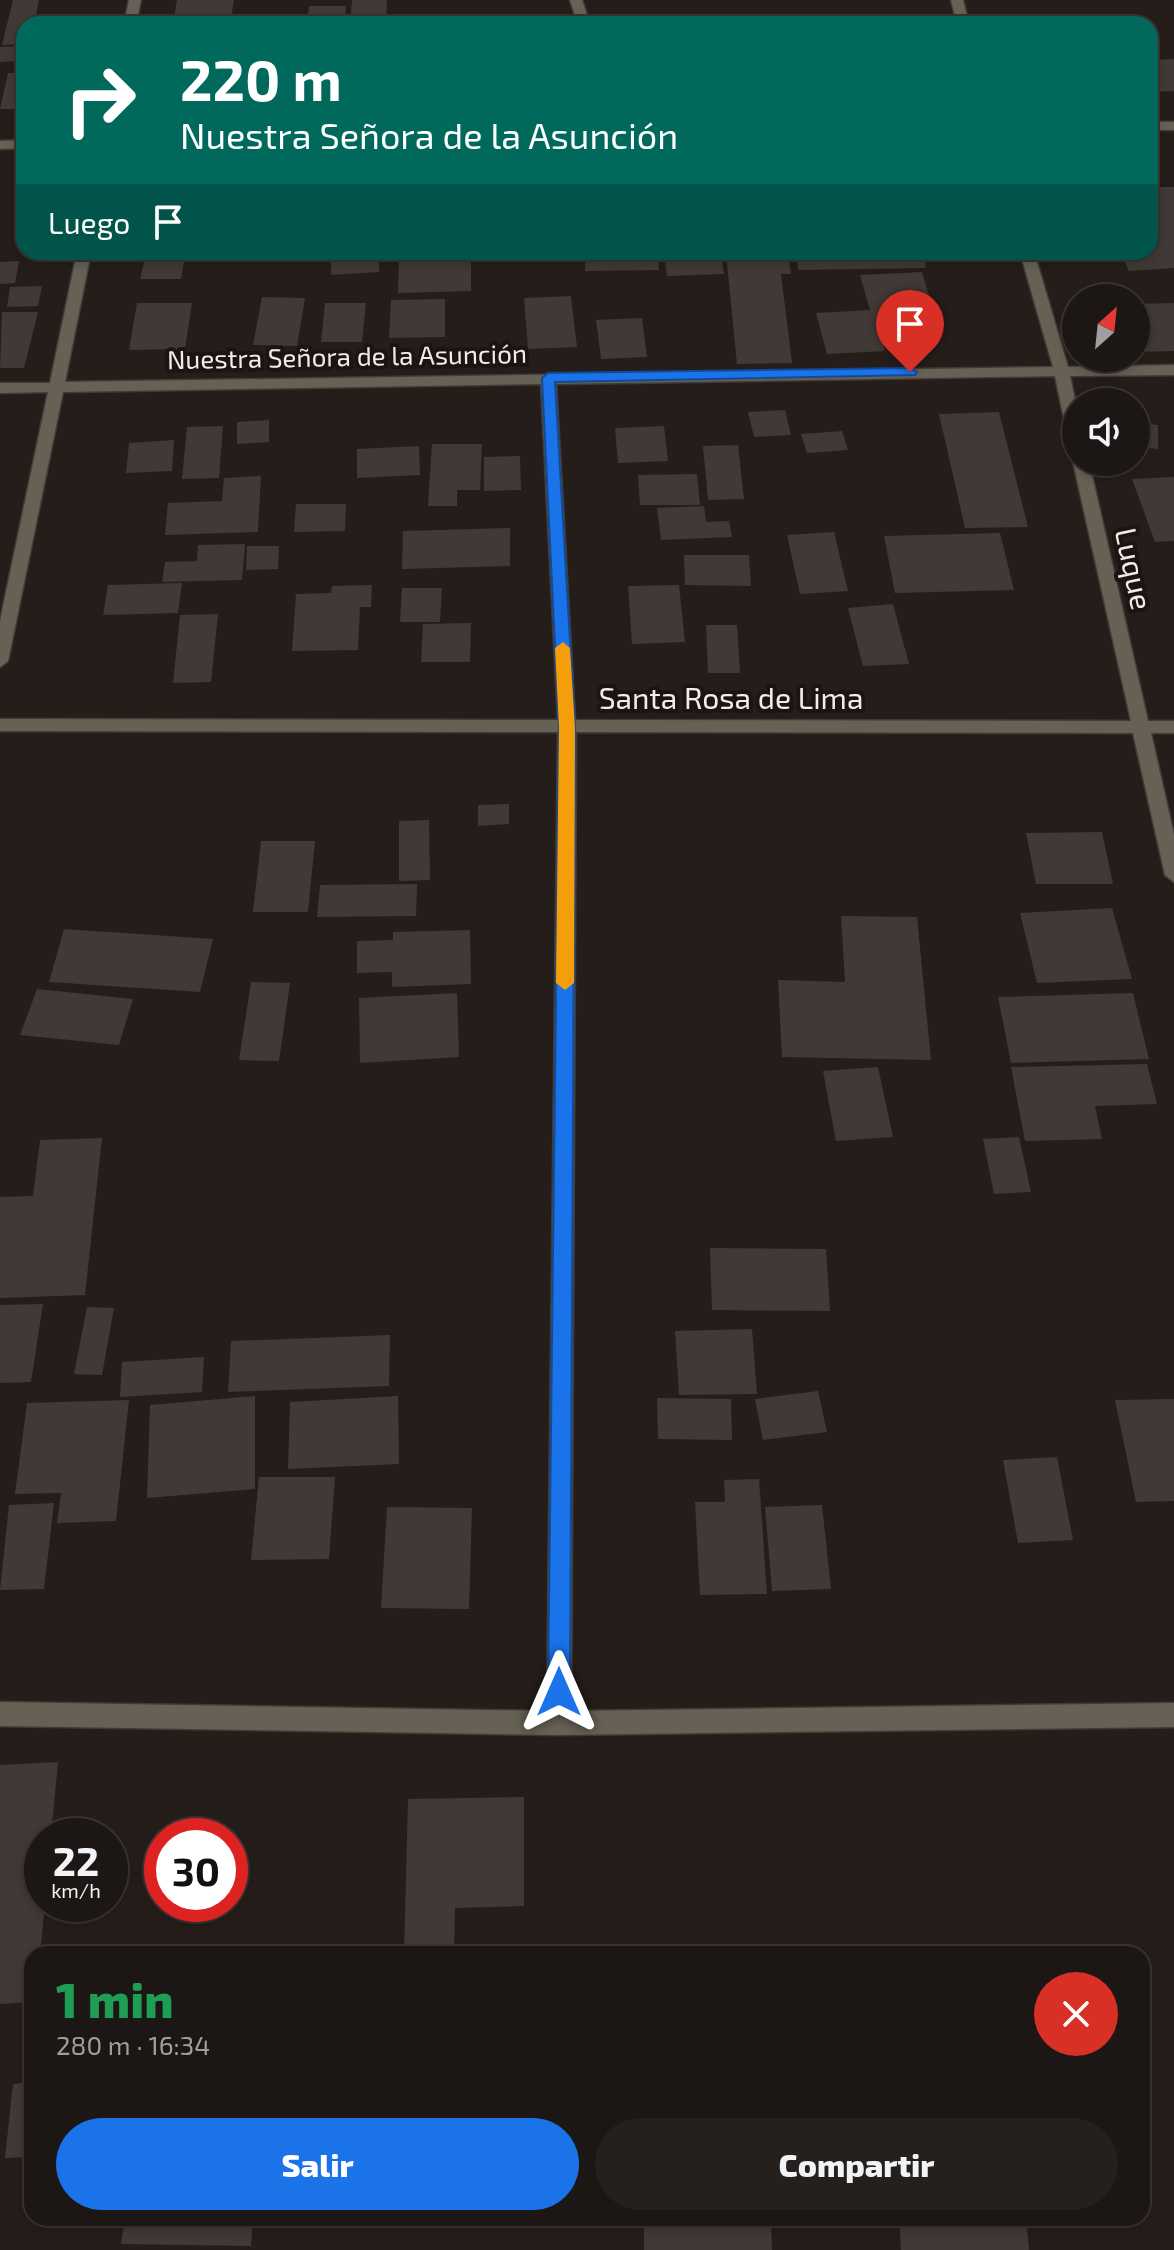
<!DOCTYPE html>
<html lang="es">
<head>
<meta charset="utf-8">
<style>
  :root { --surface:#1c1614; --page:#251f1d; --text:#f1f3f6; --muted:#a09fa0; --line:#3a3534; --accent:#1a73e8 }
  body { margin:0; font-family:"Exo 2",sans-serif; background:var(--page); color:var(--text); height:100vh; display:flex; flex-direction:column; font-size:30px; white-space:nowrap }
  * { box-sizing:border-box; margin:0 }
  p { font-size:26px; color:var(--muted) }
  .icon { flex:none; width:44px; height:44px; fill:none; stroke:currentColor; stroke-width:2; stroke-linecap:round; stroke-linejoin:round }
  .map { position:relative; flex:1; overflow:hidden }
  .side { position:absolute; left:24px; top:1946px; width:1126px; height:280px; display:flex; flex-direction:column; background:var(--surface); border-radius:24px; box-shadow:0 4px 12px #0003,0 0 0 2px var(--line) }
  .side>* { flex:none }
  .guide { position:absolute; left:16px; top:16px; width:1142px; height:244px; border-radius:24px; box-shadow:0 4px 12px #0003,0 0 0 2px var(--line); background:#00695c; color:#fff; overflow:hidden }
  .needle { width:52px; rotate:27deg }
  .tools { position:absolute; left:1062px; top:284px; display:grid; gap:16px }
  .tools a { display:grid; place-items:center; width:88px; height:88px; border-radius:50%; background:var(--surface); box-shadow:0 4px 12px #0003,0 0 0 2px var(--line); font-size:40px }
  .speed { position:absolute; left:24px; top:1818px; display:flex; gap:16px; font-size:40px; font-weight:700; text-align:center }
  .speed>* { display:grid; place-content:center; width:104px; height:104px; border-radius:50%; background:var(--surface); box-shadow:0 4px 12px #0003,0 0 0 2px var(--line); line-height:1 }
  .speed small { font-size:20px; font-weight:400 }
  .speed .limit { border:12px solid #d22; background:#fff; color:#111 }
  .pin { position:absolute; display:grid; place-items:center; width:68px; height:68px; color:#fff; margin:-82px -34px; border-radius:50% 50% 50% 0; rotate:-45deg; box-shadow:0 0 8px #0007 }
  .pin .icon { rotate:45deg }
  .me { position:absolute; width:88px; margin:-44px; rotate:0deg; stroke-linejoin:round; filter:drop-shadow(0 0 6px #0008) }
  .turn { display:flex; align-items:center; gap:28px; height:168px; padding:0 32px; font-size:36px }
  .turn .icon { width:104px; height:104px; stroke-width:2.5 }
  .turn b { display:block; font-size:56px; line-height:68px }
  .then { display:flex; align-items:center; height:76px; padding:0 32px; background:#0003; gap:16px; font-size:30px }
  .round { display:grid; place-items:center; flex:none; width:84px; height:84px; border-radius:42px; background:var(--page) }
  .summary { display:flex; align-items:center; justify-content:space-between; height:136px; padding:0 32px }
  h1 { font-size:48px; font-weight:800; line-height:60px; color:#1e9e55 }
  .action { display:flex; gap:16px; margin-top:auto; padding:16px 32px }
  .action a { flex:1; height:92px; border-radius:48px; background:var(--accent); color:#fff; font-size:32px; font-weight:800; line-height:92px; text-align:center }
  .action a+a { background:var(--page); color:var(--text) }
  .map>svg:first-child { display:block }
  .building { fill:#413935 }
  .lines { fill:none; stroke-linecap:round; stroke-linejoin:round }
  .minor-casing { stroke:#423a37; stroke-width:3 }
  .minor { fill:#676155; fill-rule:evenodd }
  .route { fill:#1a73e8; stroke:#114b97; stroke-width:2 }
  .slow { fill:#f59e0b }
  .labels { text-anchor:middle; stroke-width:8; stroke-linejoin:round; paint-order:stroke }
  .far-street-label { font-size:26px; fill:#f1ebe9; stroke:#1c1411 }
  .street-label { font-size:30px; fill:#f1ebe9; stroke:#1c1411 }
</style>
</head>
<body>
<div class="map">
<svg width="1174" height="2250" viewBox="0 0 1174 2250">
  <rect width="100%" height="100%" fill="#251d1a"/>
  <g class="building">
    <polygon points="13,0 39,0 34,24 24,24 24,44 2,45"/>
    <polygon points="177,0 234,0 230,24 173,24"/>
    <polygon points="352,0 387,0 386,24 350,24"/>
    <polygon points="309,6 346,6 345,24 307,24"/>
    <polygon points="24,46 24,61 0,62 0,47"/>
    <polygon points="1174,59 1174,91 1150,92 1150,60"/>
    <polygon points="8,73 24,73 19,109 0,109"/>
    <polygon points="1150,187 1174,187 1174,268 1129,271 1120,252 1150,252"/>
    <polygon points="201,252 271,252 270,261 199,261"/>
    <polygon points="585,252 658,252 659,270 585,271"/>
    <polygon points="871,252 923,252 926,268 798,270 796,253"/>
    <polygon points="726,253 788,253 791,274 781,274 792,363 737,364"/>
    <polygon points="471,254 471,291 398,293 399,256"/>
    <polygon points="721,254 724,274 667,276 664,255"/>
    <polygon points="379,258 379,272 331,275 331,260"/>
    <polygon points="19,261 15,283 0,284 0,262"/>
    <polygon points="144,262 184,262 181,279 140,279"/>
    <polygon points="922,272 937,323 878,326 885,351 827,354 816,313 870,310 860,275"/>
    <polygon points="42,286 38,306 7,307 10,287"/>
    <polygon points="571,296 577,347 528,349 524,298"/>
    <polygon points="262,297 305,298 297,346 253,345"/>
    <polygon points="445,299 445,337 389,338 391,300"/>
    <polygon points="137,303 192,303 185,349 129,350"/>
    <polygon points="325,303 366,303 362,342 321,342"/>
    <polygon points="1174,303 1174,351 1136,352 1136,304"/>
    <polygon points="2,312 38,312 24,368 0,368"/>
    <polygon points="642,318 647,357 601,359 596,320"/>
    <polygon points="785,410 791,435 754,437 748,412"/>
    <polygon points="999,412 1028,527 965,528 939,414"/>
    <polygon points="269,420 269,442 237,444 237,422"/>
    <polygon points="1136,423 1158,425 1158,449 1136,447"/>
    <polygon points="223,426 219,478 182,479 187,427"/>
    <polygon points="664,426 668,461 618,463 615,428"/>
    <polygon points="842,431 848,450 807,453 801,434"/>
    <polygon points="174,440 172,471 126,473 129,443"/>
    <polygon points="432,444 482,444 480,490 457,490 457,506 428,506"/>
    <polygon points="738,445 744,499 708,500 703,446"/>
    <polygon points="419,446 420,475 357,478 357,449"/>
    <polygon points="520,456 521,490 484,491 484,457"/>
    <polygon points="697,474 700,505 640,505 638,475"/>
    <polygon points="261,476 258,532 165,535 168,503 222,501 224,478"/>
    <polygon points="1174,477 1174,541 1155,542 1132,479"/>
    <polygon points="296,504 346,504 345,531 294,532"/>
    <polygon points="704,506 706,522 729,521 732,537 661,540 657,508"/>
    <polygon points="510,528 510,566 402,569 403,531"/>
    <polygon points="834,532 848,591 800,594 787,535"/>
    <polygon points="1000,533 1014,590 895,593 884,536"/>
    <polygon points="245,544 242,580 162,582 165,562 197,561 198,545"/>
    <polygon points="247,546 279,546 278,569 246,570"/>
    <polygon points="684,555 749,555 751,586 685,585"/>
    <polygon points="182,583 178,613 103,615 108,585"/>
    <polygon points="372,585 371,607 360,607 358,650 292,651 296,594 331,593 332,586"/>
    <polygon points="679,585 685,642 632,644 628,586"/>
    <polygon points="402,588 442,588 440,622 400,622"/>
    <polygon points="893,604 909,664 863,666 848,608"/>
    <polygon points="218,614 211,682 173,683 180,615"/>
    <polygon points="471,623 470,662 421,662 423,624"/>
    <polygon points="706,625 737,625 740,673 708,673"/>
    <polygon points="509,804 509,824 478,826 478,805"/>
    <polygon points="429,820 430,880 399,881 399,821"/>
    <polygon points="1102,832 1113,884 1036,884 1026,833"/>
    <polygon points="261,841 315,841 308,912 253,912"/>
    <polygon points="417,884 416,916 317,917 320,885"/>
    <polygon points="1112,908 1132,979 1037,983 1020,913"/>
    <polygon points="841,916 917,917 931,1060 782,1057 778,980 845,982"/>
    <polygon points="64,929 213,939 200,992 49,982"/>
    <polygon points="470,930 471,984 392,987 392,972 357,973 357,941 393,940 393,932"/>
    <polygon points="251,982 290,983 279,1061 239,1060"/>
    <polygon points="37,989 133,999 119,1045 20,1035"/>
    <polygon points="457,993 459,1057 360,1063 359,998"/>
    <polygon points="1133,993 1149,1059 1011,1063 998,997"/>
    <polygon points="1147,1064 1157,1104 1095,1106 1102,1139 1025,1141 1011,1067"/>
    <polygon points="878,1067 893,1137 836,1141 823,1071"/>
    <polygon points="1019,1137 1031,1192 994,1194 983,1139"/>
    <polygon points="102,1138 85,1295 0,1298 0,1197 33,1196 40,1140"/>
    <polygon points="710,1248 826,1249 830,1311 712,1310"/>
    <polygon points="43,1304 31,1382 0,1383 0,1305"/>
    <polygon points="87,1307 114,1308 102,1375 74,1374"/>
    <polygon points="752,1329 757,1394 679,1395 675,1331"/>
    <polygon points="390,1335 389,1386 228,1392 231,1341"/>
    <polygon points="204,1357 202,1392 120,1397 122,1362"/>
    <polygon points="818,1391 827,1432 763,1440 755,1399"/>
    <polygon points="255,1396 255,1489 147,1498 150,1405"/>
    <polygon points="398,1396 399,1464 288,1469 290,1402"/>
    <polygon points="657,1398 731,1399 732,1440 658,1439"/>
    <polygon points="1174,1399 1174,1501 1136,1502 1115,1400"/>
    <polygon points="129,1400 116,1521 57,1523 61,1493 15,1494 27,1403"/>
    <polygon points="1057,1457 1073,1540 1018,1543 1003,1460"/>
    <polygon points="259,1477 335,1477 329,1559 251,1560"/>
    <polygon points="759,1479 767,1594 700,1595 695,1502 725,1502 724,1480"/>
    <polygon points="54,1503 44,1589 0,1590 9,1505"/>
    <polygon points="822,1505 831,1589 772,1591 765,1507"/>
    <polygon points="387,1507 472,1508 469,1609 381,1608"/>
    <polygon points="58,1762 51,1836 42,1836 42,1904 45,1904 40,1954 32,1954 32,2002 0,2004 0,1765"/>
    <polygon points="524,1797 524,1906 455,1908 454,1954 404,1954 408,1799"/>
    <polygon points="32,2082 32,2157 5,2158 13,2084"/>
    <polygon points="125,2218 253,2218 251,2246 121,2244"/>
    <polygon points="644,2218 771,2218 772,2250 644,2250"/>
    <polygon points="899,2218 1026,2218 1029,2250 901,2250"/>
  </g>
  <g class="lines">
    <g class="minor-casing">
      <g id="minor">
        <polygon points="129,0 141,0 136,24 124,24"/>
        <polygon points="570,0 582,0 590,24 578,24"/>
        <polygon points="951,0 963,0 969,24 957,24"/>
        <rect x="1150" y="122" width="24" height="8"/>
        <polygon points="24,140 24,148 0,149 0,141"/>
        <polygon points="77,252 91,252 65,382 1053,367 1020,252 1034,252 1068,367 1174,365 1174,375 1070,376 1076,404 1076,444 1068,439 1055,376 556,384 575,720 1131,721 1073,462 1076,458 1076,462 1089,462 1148,721 1174,721 1174,733 1151,733 1174,835 1174,882 1165,875 1133,733 576,732 571,1711 1174,1703 1174,1727 559,1735 0,1726 0,1702 547,1711 558,732 0,731 0,719 558,720 541,384 63,392 8,661 0,667 0,621 48,392 0,393 0,383 50,383"/>
      </g>
    </g>
    <use href="#minor" class="minor"/>
  </g>
  <polygon class="route" points="910,368 917,372 915,375 555,382 575,728 570,1692 567,1700 559,1703 551,1700 548,1692 559,728 542,378 548,373"/>
  <polygon class="slow" points="563,642 570,648 575,728 574,983 565,990 556,983 559,728 555,648"/>
  <g class="labels">
    <g class="far-street-label">
      <text transform="translate(347 357) rotate(-1)" y="9">Nuestra Señora de la Asunción</text>
    </g>
    <g class="street-label">
      <text transform="translate(1133 569) rotate(78)" y="10">Luque</text>
      <text x="731" y="709">Santa Rosa de Lima</text>
    </g>
  </g>
</svg>
<div class="tools">
<a><svg class="needle" viewBox="-14 -14 28 28"><path d="M0-13l5 13h-10z" fill="#e53935"/><path d="M0 13l5-13h-10z" fill="#a09fa0"/></svg></a>
<a><svg class="icon" aria-label="sound" viewBox="0 0 24 24"><path d="M4 9h4l5-4v14l-5-4H4zM17 9q2 3 0 6"/></svg></a>
</div>
<div class="speed"><div>22<small>km/h</small></div><div class="limit">30</div></div>
<div class="pin" style="left:910px;top:372px;background:#d93025"><svg class="icon" aria-label="arrive" viewBox="0 0 24 24"><path d="M6 21V4h12l-3 4 3 4H6"/></svg></div>
<svg class="me" style="left:559px;top:1692px" viewBox="-20 -20 40 40"><path d="M0-17L14 15 0 8-14 15z" fill="#1a73e8" stroke="#fff" stroke-width="4"/></svg>
<div class="guide">
<div class="turn"><svg class="icon" aria-label="right" viewBox="0 0 24 24"><path d="M7 20v-9h11M14 6l5 5-5 5"/></svg><div><b>220 m</b>Nuestra Señora de la Asunción</div></div>
<div class="then">Luego<svg class="icon" aria-label="arrive" viewBox="0 0 24 24"><path d="M6 21V4h12l-3 4 3 4H6"/></svg></div>
</div>
<section class="side">
<div class="summary"><div><h1>1 min</h1><p>280 m · 16:34</p></div><a class="round" style="background:#d93025;color:#fff"><svg class="icon" aria-label="close" viewBox="0 0 24 24"><path d="M6 6l12 12M18 6L6 18"/></svg></a></div>
<div class="action"><a>Salir</a><a>Compartir</a></div>
</section>
</div>
</body>
</html>
